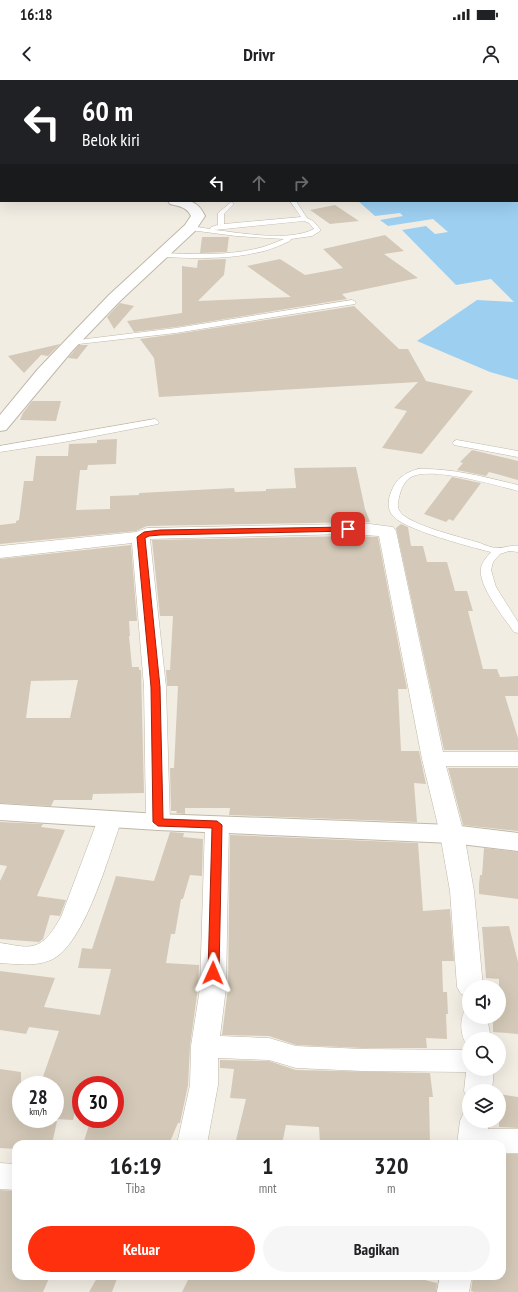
<!DOCTYPE html>
<html lang="id">
<head>
<meta charset="utf-8">
<style>
  :root { --surface:#fff; --page:#f6f6f6; --text:#202124; --muted:#757577; --accent:#fe300e }
  body { margin:0; font-family:"PT Sans Narrow",sans-serif; background:var(--page); color:var(--text); height:100vh; display:flex; flex-direction:column; font-size:15px; white-space:nowrap }
  * { box-sizing:border-box; margin:0 }
  p { font-size:13px; color:var(--muted) }
  .icon { flex:none; width:22px; height:22px; fill:none; stroke:currentColor; stroke-width:2; stroke-linecap:round; stroke-linejoin:round }
  .map { position:relative; flex:1; overflow:hidden }
  .sheet { position:absolute; left:12px; top:1060px; width:494px; height:140px; display:flex; flex-direction:column; background:var(--surface); border-radius:12px; box-shadow:0 4px 16px #0002 }
  .sheet>* { flex:none }
  .hud { position:absolute; left:0px; top:0px; width:518px; height:122px; box-shadow:0 4px 16px #0002; background:#202124; color:#fff; overflow:hidden }
  .fabs { position:absolute; left:462px; top:900px; display:grid; gap:8px }
  .fabs a { display:grid; place-items:center; width:44px; height:44px; border-radius:50%; background:var(--surface); box-shadow:0 4px 16px #0002; font-size:20px }
  .speed { position:absolute; left:12px; top:996px; display:flex; gap:8px; font-size:20px; font-weight:700; text-align:center }
  .speed>* { display:grid; place-content:center; width:52px; height:52px; border-radius:50%; background:var(--surface); box-shadow:0 4px 16px #0002; line-height:1 }
  .speed small { font-size:10px; font-weight:400 }
  .speed .limit { border:6px solid #d22; background:#fff; color:#111 }
  .pin { position:absolute; display:grid; place-items:center; width:34px; height:34px; color:#fff; margin:-17px; border-radius:8px; box-shadow:0 2px 6px #0006 }
  .me { position:absolute; width:44px; margin:-22px; rotate:1deg; stroke-linejoin:round; filter:drop-shadow(0 0 3px #0008) }
  .turn { display:flex; align-items:center; gap:14px; height:84px; padding:0 16px; font-size:18px }
  .turn .icon { width:52px; height:52px; stroke-width:2.5 }
  .turn b { display:block; font-size:28px; line-height:34px }
  .lanes { display:flex; align-items:center; height:38px; padding:0 16px; background:#0003; justify-content:center; gap:20px; direction:ltr }
  .lanes .off { opacity:.35 }
  .eta { display:flex; justify-content:space-evenly; align-items:center; height:68px; text-align:center }
  .eta b { font-size:24px; font-weight:800; line-height:28px }
  .primary-button { display:flex; gap:8px; margin-top:auto; padding:8px 16px }
  .primary-button a { flex:1; height:46px; border-radius:24px; background:var(--accent); color:#fff; font-size:16px; font-weight:800; line-height:46px; text-align:center }
  .primary-button a+a { background:var(--page); color:var(--text) }
  .status { display:flex; justify-content:space-between; align-items:center; height:28px; padding:0 20px; background:var(--surface); direction:ltr }
  .status svg { height:11px; fill:currentColor }
  header { display:flex; justify-content:space-between; align-items:center; height:52px; padding:0 16px; background:var(--surface); font-size:18px; font-weight:800 }
  .map>svg:first-child { display:block }
  .water { fill:#9dcff1 }
  .building { fill:#d4c9b8; fill-rule:evenodd }
  .lines { fill:none; stroke-linecap:round; stroke-linejoin:round }
  .service-casing { stroke:#c0b8a9; stroke-width:1 }
  .minor-casing { stroke:#c0b8a9; stroke-width:1 }
  .tertiary-casing { stroke:#c0b8a9; stroke-width:2 }
  .service { fill:#fff; fill-rule:evenodd }
  .minor { fill:#fff; fill-rule:evenodd }
  .tertiary { fill:#fff; fill-rule:evenodd }
  .route { fill:#fe300e; stroke:#a51f09 }
</style>
</head>
<body>
<div class="status"><b>16:18</b><svg viewBox="0 0 49 12"><path d="M0 12V9h3v3zM5 12V6h3v6zM10 12V3h3v9zM15 12V0h3v12zM26 1h20v11H26zM47 4h2v5h-2z"/></svg></div>
<header><svg class="icon" aria-label="back" viewBox="0 0 24 24"><path d="M15 5l-7 7 7 7"/></svg>Drivr<svg class="icon" aria-label="person" viewBox="0 0 24 24"><circle cx="12" cy="8" r="4"/><path d="M4 21q1-7 8-7t8 7"/></svg></header>
<div class="map">
<svg width="518" height="1212" viewBox="0 0 518 1212">
  <rect width="100%" height="100%" fill="#f2ede3"/>
  <polygon class="water" points="233,0 518,0 518,300 490,292 417,261 477,220 514,222 491,199 456,205 402,150 426,146 435,154 448,152 433,139 388,146 380,140 403,136 400,133 375,136 358,121 517,121 517,1"/>
  <g class="building">
    <polygon points="335,125 359,141 330,144 310,130"/>
    <polygon points="385,155 404,171 384,174 418,198 342,214 347,219 176,247 134,252 127,241 182,233 182,186 197,188 198,180 226,179 224,195 198,221 291,217 247,186 280,179 305,195 343,188 323,169"/>
    <polygon points="202,157 229,157 227,172 200,173"/>
    <polygon points="120,223 134,226 114,249 107,237"/>
    <polygon points="354,226 399,269 408,269 426,301 473,311 422,374 382,368 407,331 394,328 418,302 159,317 154,278 140,259 176,254"/>
    <polygon points="60,264 48,276 41,275 24,293 8,276"/>
    <polygon points="79,265 88,265 77,279 68,278"/>
    <polygon points="32,321 61,321 56,341 20,340 23,333"/>
    <polygon points="117,359 116,384 88,385 87,390 80,390 76,430 110,429 110,416 139,415 139,413 234,408 235,412 266,411 266,409 296,408 294,388 356,387 365,429 370,442 147,446 136,451 0,464 0,445 16,443 16,441 19,440 24,401 33,401 36,376 68,376 69,364 97,363 97,360"/>
    <polygon points="472,370 518,381 518,400 489,392 486,396 457,390 463,383 460,382"/>
    <polygon points="452,397 481,403 453,441 449,439 446,442 424,434"/>
    <polygon points="401,444 408,447 411,466 423,466 427,482 447,482 455,511 467,511 473,531 468,531 483,589 497,589 500,597 518,596 518,616 505,616 518,658 518,670 444,670 396,448"/>
    <polygon points="348,456 378,457 407,609 398,609 401,671 419,671 426,704 414,703 417,742 229,735 230,728 185,728 185,734 176,733 177,731 171,731 170,688 174,688 178,606 167,606 166,590 170,590 173,536 160,536 152,460"/>
    <path d="M131 465 137 541H129L130 556H129L132 587H139V590H141L144 713 93 714 92 720H54L51 726 0 723V479ZM78 600 70 638H26L31 601Z"/>
    <polygon points="448,688 518,688 518,751 463,745"/>
    <polygon points="0,742 43,744 41,747 65,750 37,816 66,820 60,836 50,835 43,859 39,862 0,859 0,801 7,786 0,785"/>
    <polygon points="170,752 184,753 183,757 203,759 202,796 190,795 183,819 181,819 175,854 171,854 166,883 199,885 198,908 190,966 188,1005 180,1043 178,1043 169,1064 83,1064 91,1039 115,1039 115,1005 81,1005 73,1040 55,1039 55,1005 40,1005 59,951 29,947 26,954 0,950 0,891 55,898 44,927 100,935 111,889 78,888 82,868 92,869 116,796 154,801"/>
    <polygon points="230,755 418,763 423,831 450,829 454,881 442,881 443,912 447,912 448,934 446,934 447,959 426,958 427,968 363,968 296,965 269,956 222,955 228,908"/>
    <polygon points="484,768 518,772 518,819 479,814 479,804 480,795 482,795"/>
    <polygon points="509,846 518,882 518,954 493,952 493,937 499,937 499,899 486,898 482,847"/>
    <polygon points="220,980 269,981 296,990 430,993 433,1017 429,1017 430,1064 320,1064 319,1047 286,1045 282,1064 235,1064 246,1019 230,1018 234,989 220,988"/>
    <polygon points="0,989 21,992 21,1039 57,1041 52,1064 16,1064 16,1069 0,1068"/>
    <polygon points="499,1014 518,1017 518,1048 499,1047"/>
    <polygon points="502,1074 518,1074 518,1212 474,1212 471,1211 473,1196 502,1196"/>
    <polygon points="0,1110 16,1111 16,1196 50,1196 43,1212 0,1212"/>
    <polygon points="98,1196 118,1196 112,1212 89,1212"/>
    <polygon points="190,1196 409,1196 437,1203 436,1212 182,1212"/>
  </g>
  <g class="lines">
    <g class="service-casing">
      <g id="service">
        <polygon points="204,0 212,0 213,1 205,1"/>
        <polygon points="267,0 275,0 276,1 268,1"/>
        <rect x="0" y="11" width="1" height="4"/>
        <polygon points="0,35 1,36 1,40 0,39"/>
        <path d="M290 121H296L307 138 313 141 320 149V151L312 156 291 159 290 161C279 166 267 171 255 173 224 180 192 178 160 177L156 175 160 173C191 174 224 176 255 169 265 167 274 163 284 159L236 156 190 150 187 148 190 146 210 149 211 147 218 145V133L231 122 234 124 224 134V144L301 137ZM304 141 309 143 314 149C289 162 242 153 215 150Z"/>
        <polygon points="352,220 356,222 355,224 176,253 70,265 66,263 70,261 176,248"/>
        <polygon points="155,339 159,342 158,344 64,362 0,372 0,366"/>
        <polygon points="457,360 518,371 518,377 454,365 453,363 454,361"/>
        <path d="M418 389C452 388 485 397 518 405V411C496 405 430 386 411 397 404 401 400 411 399 418 397 424 397 430 403 435 418 447 460 457 480 463 485 465 492 468 497 468 504 468 510 465 518 466V472L509 471 500 474 493 482 491 490 496 507 518 542V553L514 552C504 538 478 506 481 488 482 482 487 477 491 472 471 467 405 450 393 436 387 429 388 420 391 412 396 399 404 393 418 389Z"/>
      </g>
    </g>
    <g class="minor-casing">
      <g id="minor">
        <polygon points="348,444 370,444 393,447 396,451 443,672 518,672 518,686 446,686 464,754 474,811 483,907 469,907 469,917 461,914 457,907 450,811 440,754 422,679 379,456 348,454 150,459 166,607 170,742 166,748 158,750 150,748 146,742 144,607 132,463 0,478 0,466 136,452 147,448"/>
        <path d="M110 731 118 733 122 739C109 774 85 865 51 880 34 887 18 884 0 883V863C10 864 23 868 32 866 46 864 55 847 61 837L98 739 102 733Z"/>
        <polygon points="217,737 225,739 229,745 226,908 220,956 269,958 296,966 363,969 469,970 469,989 494,989 492,1011 469,1011 468,1019 464,1011 466,992 363,991 296,988 269,980 218,978 218,1005 207,1064 177,1064 190,1005 191,966 200,908 205,745 209,739"/>
        <path d="M469 928V937H487L491 959H469V967C460 959 459 940 465 930Z"/>
        <polygon points="469,1031 469,1041 488,1041 488,1049 518,1049 518,1073 502,1073 502,1064 457,1064 460,1041 464,1032"/>
        <polygon points="0,1083 16,1084 16,1110 0,1109"/>
        <polygon points="440,1196 472,1196 469,1212 437,1212"/>
      </g>
    </g>
    <g class="tertiary-casing">
      <g id="tertiary">
        <polygon points="0,68 1,69 1,77 0,76"/>
        <path d="M168 121C186 121 196 117 205 136L195 151 120 221 72 271 6 350 0 351V335L38 289 109 215 185 145 191 136C187 127 179 126 170 124Z"/>
        <polygon points="0,724 158,734 452,745 518,753 518,771 452,763 158,750 0,740"/>
      </g>
    </g>
    <use href="#service" class="service"/>
    <use href="#minor" class="minor"/>
    <use href="#tertiary" class="tertiary"/>
  </g>
  <polygon class="route" points="348,447 352,449 351,451 160,455 149,456 145,458 160,607 163,739 217,741 222,745 219,893 217,896 213,898 209,896 208,893 212,748 158,746 153,742 151,607 137,457 144,452 160,450"/>
</svg>
<div class="fabs">
<a><svg class="icon" aria-label="sound" viewBox="0 0 24 24"><path d="M4 9h4l5-4v14l-5-4H4zM17 9q2 3 0 6"/></svg></a>
<a><svg class="icon" aria-label="search" viewBox="0 0 24 24"><circle cx="10" cy="10" r="6"/><path d="M15 15l6 6"/></svg></a>
<a><svg class="icon" aria-label="layers" viewBox="0 0 24 24"><path d="M12 4l9 5-9 5-9-5zM3 14l9 5 9-5"/></svg></a>
</div>
<div class="speed"><div>28<small>km/h</small></div><div class="limit">30</div></div>
<div class="pin" style="left:348px;top:449px;background:#d93025"><svg class="icon" aria-label="arrive" viewBox="0 0 24 24"><path d="M6 21V4h12l-3 4 3 4H6"/></svg></div>
<svg class="me" style="left:213px;top:893px" viewBox="-20 -20 40 40"><path d="M0-17L14 15 0 8-14 15z" fill="#fe300e" stroke="#fff" stroke-width="4"/></svg>
<div class="hud">
<div class="turn"><svg class="icon" aria-label="left" viewBox="0 0 24 24"><path d="M17 20v-9H6M10 6l-5 5 5 5"/></svg><div><b>60 m</b>Belok kiri</div></div>
<div class="lanes"><svg class="icon" aria-label="left" viewBox="0 0 24 24"><path d="M17 20v-9H6M10 6l-5 5 5 5"/></svg><svg class="icon off" aria-label="ahead" viewBox="0 0 24 24"><path d="M12 20V5M6 11l6-6 6 6"/></svg><svg class="icon off" aria-label="right" viewBox="0 0 24 24"><path d="M7 20v-9h11M14 6l5 5-5 5"/></svg></div>
</div>
<section class="sheet">
<div class="eta">
<div><b>16:19</b><p>Tiba</p></div>
<div><b>1</b><p>mnt</p></div>
<div><b>320</b><p>m</p></div>
</div>
<div class="primary-button"><a>Keluar</a><a>Bagikan</a></div>
</section>
</div>
</body>
</html>
